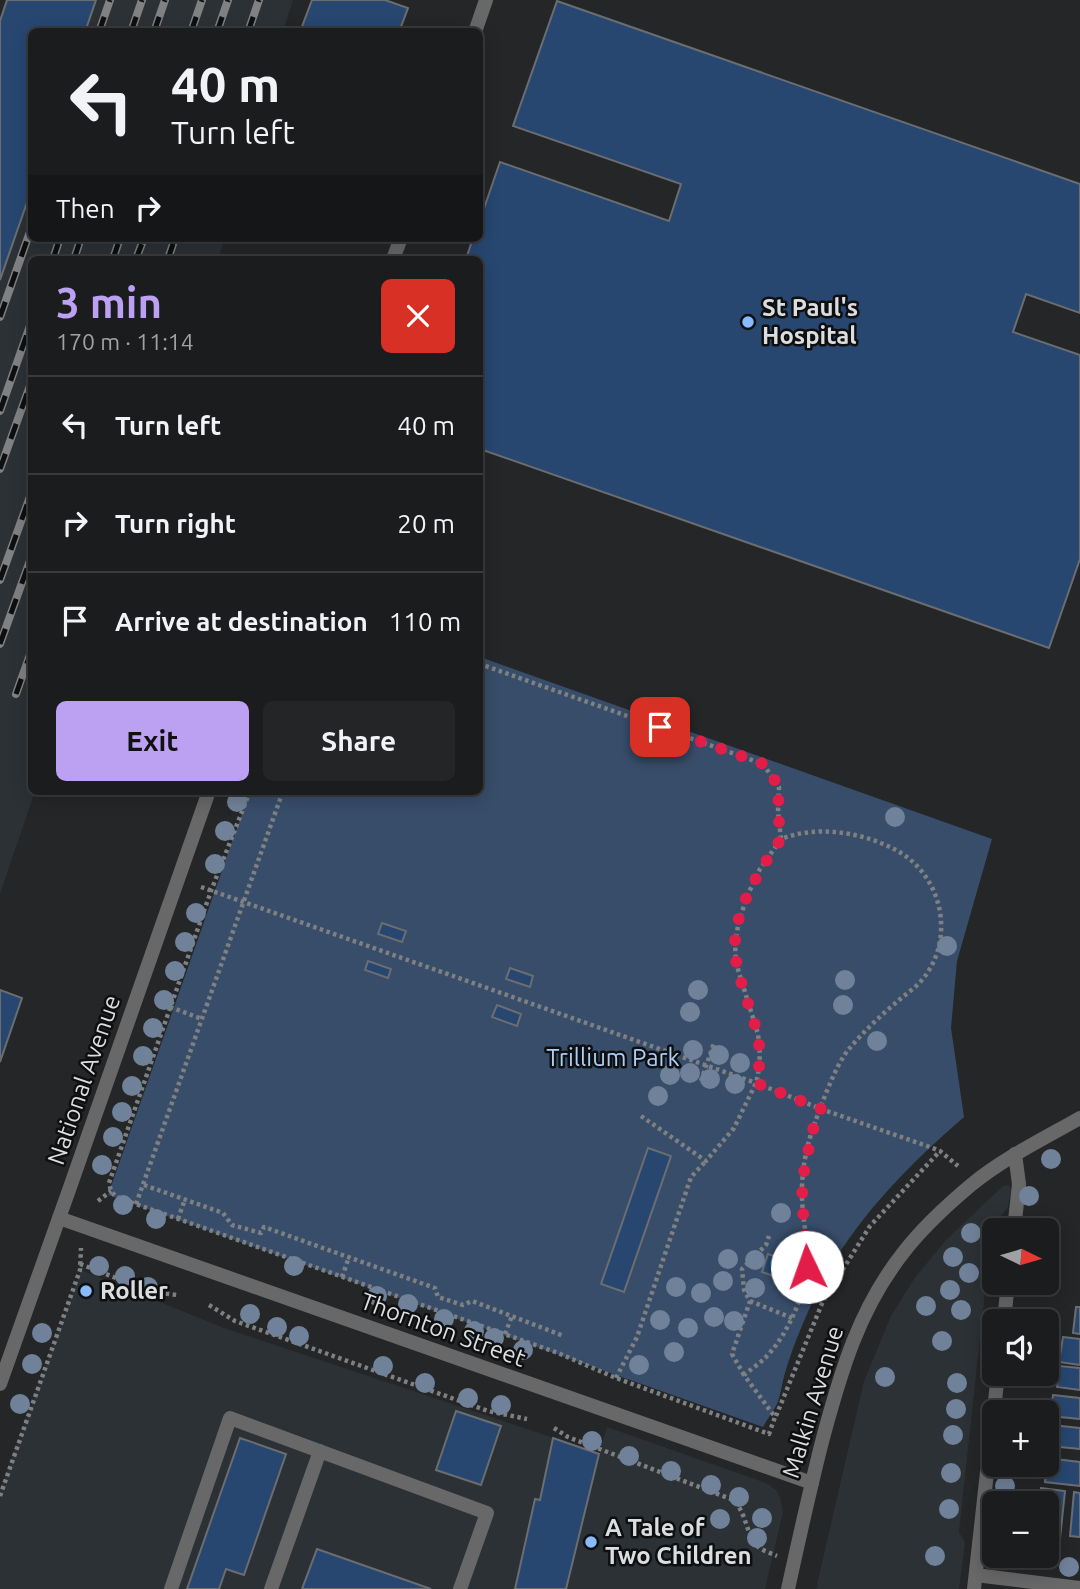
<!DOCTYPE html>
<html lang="en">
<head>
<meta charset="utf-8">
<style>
  :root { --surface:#1b1c1e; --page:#242527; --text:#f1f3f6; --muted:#a0a1a4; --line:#393a3c; --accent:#bca0f2 }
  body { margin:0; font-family:Ubuntu,sans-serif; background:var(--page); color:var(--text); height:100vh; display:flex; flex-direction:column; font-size:26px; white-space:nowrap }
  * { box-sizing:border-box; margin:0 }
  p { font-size:23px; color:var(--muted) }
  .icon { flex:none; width:38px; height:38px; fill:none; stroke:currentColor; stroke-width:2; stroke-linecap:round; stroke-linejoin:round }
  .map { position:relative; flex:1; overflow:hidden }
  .drawer { position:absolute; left:28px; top:256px; width:455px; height:539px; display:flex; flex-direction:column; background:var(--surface); border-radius:10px; box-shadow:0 4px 18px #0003,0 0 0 2px var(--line) }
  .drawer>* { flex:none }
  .guide { position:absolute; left:28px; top:28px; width:455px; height:214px; border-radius:10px; box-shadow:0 4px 18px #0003,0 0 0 2px var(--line); background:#1b1c1e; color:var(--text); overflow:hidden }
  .needle { width:46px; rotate:95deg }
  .fabs { position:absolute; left:982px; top:1218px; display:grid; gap:14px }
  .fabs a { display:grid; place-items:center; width:77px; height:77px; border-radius:10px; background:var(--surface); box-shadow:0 4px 18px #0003,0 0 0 2px var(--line); font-size:35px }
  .pin { position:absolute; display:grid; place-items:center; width:60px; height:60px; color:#fff; margin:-30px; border-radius:14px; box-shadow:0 4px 10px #0006 }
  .me { position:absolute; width:77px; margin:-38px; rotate:357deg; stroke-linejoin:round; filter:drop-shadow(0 0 5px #0008) }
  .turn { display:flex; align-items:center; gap:24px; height:147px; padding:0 28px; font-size:32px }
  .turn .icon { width:91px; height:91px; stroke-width:2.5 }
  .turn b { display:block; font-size:49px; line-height:60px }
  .then { display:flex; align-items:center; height:66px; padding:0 28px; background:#0003; gap:14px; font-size:26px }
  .round { display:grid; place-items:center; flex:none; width:74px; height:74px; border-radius:10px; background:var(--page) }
  .head { display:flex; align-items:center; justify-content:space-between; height:119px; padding:0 28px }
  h1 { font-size:42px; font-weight:700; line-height:52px; color:var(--accent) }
  .cta { display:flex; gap:14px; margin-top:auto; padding:14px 28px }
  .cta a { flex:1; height:80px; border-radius:10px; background:var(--accent); color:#111; font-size:28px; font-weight:700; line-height:80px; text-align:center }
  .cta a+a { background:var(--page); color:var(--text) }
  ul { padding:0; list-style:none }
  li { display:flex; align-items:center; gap:21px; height:98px; padding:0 28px; border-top:2px solid var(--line) }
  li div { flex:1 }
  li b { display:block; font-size:26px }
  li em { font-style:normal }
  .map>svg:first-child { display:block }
  .built { fill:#2c3136 }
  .green { fill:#384d6a }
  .building { fill:#274771; stroke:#6b6d70; stroke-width:2 }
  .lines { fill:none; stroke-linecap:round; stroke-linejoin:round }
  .path { stroke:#7e8081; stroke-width:4.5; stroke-dasharray:3.5 3.5; stroke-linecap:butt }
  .lane { stroke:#686869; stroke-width:14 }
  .street { stroke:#686869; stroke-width:14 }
  .rail-casing { stroke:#808183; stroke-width:8 }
  .rail { stroke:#0e0f10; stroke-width:5; stroke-dasharray:16; stroke-linecap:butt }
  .tree { fill:#708299 }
  .route { stroke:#e11d48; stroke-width:12; stroke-dasharray:0 21.6 }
  .poi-dot { fill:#89bafc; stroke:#0e0f10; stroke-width:2.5 }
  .labels { text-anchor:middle; stroke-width:5; stroke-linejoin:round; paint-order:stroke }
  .poi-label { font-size:24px; font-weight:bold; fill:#dcddde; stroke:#0e0f10; text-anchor:start }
  .park-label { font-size:24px; fill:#aecdf6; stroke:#0e0f10 }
  .street-label { font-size:24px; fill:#dcddde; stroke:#0e0f10 }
</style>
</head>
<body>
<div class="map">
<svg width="1080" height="1589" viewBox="0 0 1080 1589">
  <rect width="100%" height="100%" fill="#242628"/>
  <g class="built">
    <polygon points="96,0 293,0 283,31 85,31"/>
    <polygon points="31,188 32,238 225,238 218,259 32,259 32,791 35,791 0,894 0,280"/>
    <polygon points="1009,1185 1011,1190 1008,1207 994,1224 991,1236 959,1532 965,1542 959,1589 816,1589 864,1381 891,1316 914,1279 947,1239 1003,1186"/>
    <polygon points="81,1270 224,1328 599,1453 607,1427 766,1483 776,1490 780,1497 783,1512 765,1589 0,1589 0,1490"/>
  </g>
  <path class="green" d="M480 657 992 839 957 961 951 1028 964 1117C904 1169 845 1229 812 1303 802 1325 792 1349 785 1373 782 1383 781 1394 777 1404 773 1412 767 1419 763 1427L108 1195 250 791H480Z"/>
  <g class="building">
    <polygon points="7,0 96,0 85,32 32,32 32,188 0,280 0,21"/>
    <polygon points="312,0 385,0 408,8 399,32 300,32"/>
    <polygon points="557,1 1080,184 1080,313 1026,294 1013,332 1080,355 1080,559 1049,648 480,449 480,259 466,259 473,238 480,238 480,220 500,162 669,221 681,184 513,126"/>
    <polygon points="382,923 406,931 402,942 378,934"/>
    <polygon points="368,961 391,969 388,978 365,970"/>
    <polygon points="510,968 533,976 530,987 506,979"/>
    <polygon points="0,990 22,998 0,1062"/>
    <polygon points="497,1005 521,1014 517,1026 492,1017"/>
    <polygon points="648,1148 671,1156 624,1292 601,1284"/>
    <polygon points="768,1254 791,1262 785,1280 762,1272"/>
    <polygon points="1076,1307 1080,1307 1080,1334 1073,1333"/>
    <polygon points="1063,1337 1080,1339 1080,1365 1059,1362"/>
    <polygon points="1059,1366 1080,1368 1080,1390 1057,1387"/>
    <polygon points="1053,1395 1080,1398 1080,1419 1050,1416"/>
    <polygon points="456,1411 501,1426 481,1485 436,1470"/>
    <polygon points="1052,1425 1080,1428 1080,1449 1050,1446"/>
    <polygon points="240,1438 286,1454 244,1575 226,1569 219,1589 187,1589"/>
    <polygon points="553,1438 599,1454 566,1589 515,1589 535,1499 540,1500"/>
    <polygon points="1047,1458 1080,1462 1080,1486 1045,1482"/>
    <polygon points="1041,1488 1065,1491 1060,1539 1046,1537 1046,1503 1040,1503"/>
    <polygon points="1074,1492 1080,1493 1080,1537 1070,1536"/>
    <polygon points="317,1549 431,1589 302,1589"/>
  </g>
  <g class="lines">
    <g class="path">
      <path d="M250 791 211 891 109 1183 111 1191 116 1197 558 1353 616 1378 769 1434 775 1417 744 1375C751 1369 759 1364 765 1358 786 1337 804 1298 807 1268 809 1245 803 1222 802 1199 801 1177 805 1152 812 1131 819 1111 835 1065 849 1049 863 1032 881 1015 898 1001 906 994 915 988 922 980 957 938 942 873 894 849 861 832 817 825 781 839L778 812 779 787 763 764 480 664"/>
      <polyline points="201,887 756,1083 821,1109 927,1146 940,1151 958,1166"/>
      <polyline points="170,1007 202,1019"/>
      <polyline points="701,1081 714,1043"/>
      <polyline points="641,1116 706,1161 734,1128 756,1083 758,1075 760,1054 758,1034 736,963 735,944 739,920 749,892 760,869 781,839"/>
      <polyline points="144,1185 223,1213 232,1225 261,1233 264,1227 435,1288 438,1297 463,1305 472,1301 564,1336"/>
      <polyline points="98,1201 111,1191"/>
      <polyline points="136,1204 283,791"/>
      <polyline points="178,1219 185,1199"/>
      <polyline points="80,1264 153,1292 177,1295"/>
      <polyline points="342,1277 349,1257"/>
      <polyline points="750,1301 792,1318"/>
      <polyline points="209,1305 235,1321 488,1411 527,1419"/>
      <polyline points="505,1334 512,1316"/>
      <polyline points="744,1375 732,1354 750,1301 744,1290 742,1269 766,1245 769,1236"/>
      <polyline points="616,1378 637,1337 691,1177 706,1161"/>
      <polyline points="776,1416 823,1301 870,1226 940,1151"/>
      <path d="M554 1428 568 1437 731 1499C746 1509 745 1531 756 1545 761 1550 770 1553 777 1556"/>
      <polyline points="0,1496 80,1270 81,1248"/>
    </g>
    <g class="lane">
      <polyline points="171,1589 230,1418 487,1513 460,1589"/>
      <polyline points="271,1589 320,1451"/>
    </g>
    <g class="street">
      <polyline points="475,32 486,0"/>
      <polyline points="393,259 401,238"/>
      <path d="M59 1218C310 1305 560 1396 812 1483"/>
      <polyline points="1014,1230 1019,1184 1015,1154"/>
      <polyline points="1004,1321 1008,1283"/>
      <polyline points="0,1384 69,1190 209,791"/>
      <polyline points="976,1575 1080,1588"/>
      <path d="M788 1589C799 1539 810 1488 823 1438 841 1371 859 1309 903 1253 922 1228 946 1206 971 1185 1004 1158 1043 1139 1080 1118"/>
      <polyline points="974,1589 998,1374"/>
    </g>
    <g class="rail-casing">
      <g id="rail">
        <polyline points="99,32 110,0"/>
        <polyline points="131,32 142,0"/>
        <polyline points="154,32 165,0"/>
        <polyline points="191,32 202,0"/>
        <polyline points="217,32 228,0"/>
        <polyline points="248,32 259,0"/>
        <polyline points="53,259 60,238"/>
        <polyline points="74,259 81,238"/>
        <polyline points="113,259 120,238"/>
        <polyline points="136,259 144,238"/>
        <polyline points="168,259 175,238"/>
        <polyline points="0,317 32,226"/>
        <polyline points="0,411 32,320"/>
        <polyline points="0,469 32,380"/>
        <polyline points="0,580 32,491"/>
        <polyline points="0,644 32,555"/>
        <polyline points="16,694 32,649"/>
      </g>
    </g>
    <use href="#rail" class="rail"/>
  </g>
  <g class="tree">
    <circle cx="237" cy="802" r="10"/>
    <circle cx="895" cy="817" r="10"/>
    <circle cx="225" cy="831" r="10"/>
    <circle cx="215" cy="864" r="10"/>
    <circle cx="196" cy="913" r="10"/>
    <circle cx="185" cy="942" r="10"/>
    <circle cx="947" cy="946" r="10"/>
    <circle cx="175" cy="971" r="10"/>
    <circle cx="845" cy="980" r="10"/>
    <circle cx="698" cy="990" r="10"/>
    <circle cx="164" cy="1000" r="10"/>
    <circle cx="843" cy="1005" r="10"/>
    <circle cx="690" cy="1012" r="10"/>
    <circle cx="153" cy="1028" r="10"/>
    <circle cx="877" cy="1041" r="10"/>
    <circle cx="693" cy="1050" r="10"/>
    <circle cx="719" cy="1055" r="10"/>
    <circle cx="143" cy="1056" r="10"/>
    <circle cx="740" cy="1063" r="10"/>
    <circle cx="690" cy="1073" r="10"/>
    <circle cx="670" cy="1075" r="10"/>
    <circle cx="710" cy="1079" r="10"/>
    <circle cx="735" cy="1084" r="10"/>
    <circle cx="132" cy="1086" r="10"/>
    <circle cx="658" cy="1096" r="10"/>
    <circle cx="122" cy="1112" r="10"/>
    <circle cx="113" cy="1137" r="10"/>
    <circle cx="1051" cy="1159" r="10"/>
    <circle cx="102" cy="1165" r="10"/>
    <circle cx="1029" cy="1196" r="10"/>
    <circle cx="123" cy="1205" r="10"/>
    <circle cx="781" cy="1213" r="10"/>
    <circle cx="156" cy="1219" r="10"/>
    <circle cx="971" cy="1233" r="10"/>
    <circle cx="953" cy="1257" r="10"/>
    <circle cx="728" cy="1259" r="10"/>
    <circle cx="755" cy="1260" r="10"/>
    <circle cx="99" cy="1266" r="10"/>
    <circle cx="294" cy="1266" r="10"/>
    <circle cx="969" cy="1273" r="10"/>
    <circle cx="125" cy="1276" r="10"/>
    <circle cx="723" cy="1281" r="10"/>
    <circle cx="148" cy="1287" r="10"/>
    <circle cx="676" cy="1287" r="10"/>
    <circle cx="755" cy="1288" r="10"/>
    <circle cx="950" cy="1290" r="10"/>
    <circle cx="701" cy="1293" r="10"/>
    <circle cx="377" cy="1296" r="10"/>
    <circle cx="408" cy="1304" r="10"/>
    <circle cx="926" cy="1306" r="10"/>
    <circle cx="961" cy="1310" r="10"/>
    <circle cx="250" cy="1314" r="10"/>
    <circle cx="714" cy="1317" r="10"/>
    <circle cx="444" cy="1319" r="10"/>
    <circle cx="660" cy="1320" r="10"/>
    <circle cx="734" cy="1321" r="10"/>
    <circle cx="277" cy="1327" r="10"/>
    <circle cx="688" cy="1328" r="10"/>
    <circle cx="474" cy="1331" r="10"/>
    <circle cx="42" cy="1333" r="10"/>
    <circle cx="299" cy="1336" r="10"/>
    <circle cx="494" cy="1338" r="10"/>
    <circle cx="942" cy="1341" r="10"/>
    <circle cx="523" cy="1350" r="10"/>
    <circle cx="674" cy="1352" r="10"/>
    <circle cx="32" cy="1364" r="10"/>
    <circle cx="639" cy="1365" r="10"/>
    <circle cx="383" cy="1366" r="10"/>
    <circle cx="885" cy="1377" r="10"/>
    <circle cx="425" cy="1383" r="10"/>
    <circle cx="957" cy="1383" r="10"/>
    <circle cx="468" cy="1398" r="10"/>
    <circle cx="20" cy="1404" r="10"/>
    <circle cx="501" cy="1405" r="10"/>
    <circle cx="956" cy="1409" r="10"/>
    <circle cx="953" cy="1435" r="10"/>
    <circle cx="592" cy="1441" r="10"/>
    <circle cx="629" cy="1456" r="10"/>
    <circle cx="671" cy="1471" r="10"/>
    <circle cx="951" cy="1473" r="10"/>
    <circle cx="711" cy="1485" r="10"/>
    <circle cx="1005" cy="1486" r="10"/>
    <circle cx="739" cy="1497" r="10"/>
    <circle cx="949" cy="1509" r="10"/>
    <circle cx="762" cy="1518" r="10"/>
    <circle cx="720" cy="1519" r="10"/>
    <circle cx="757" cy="1538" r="10"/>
    <circle cx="935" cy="1556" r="10"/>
    <circle cx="1069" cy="1567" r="10"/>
  </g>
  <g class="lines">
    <path class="route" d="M660 727 764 764 779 787 778 812 781 839C761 868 734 909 735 947 735 963 740 979 745 994 756 1029 765 1046 756 1083L821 1109 812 1132 803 1177 802 1198 807 1267"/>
  </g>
  <g class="poi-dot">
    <circle cx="748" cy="322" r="7"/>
    <circle cx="86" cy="1291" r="7"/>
    <circle cx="591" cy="1542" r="7"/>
  </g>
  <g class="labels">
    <g class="poi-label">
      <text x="762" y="316">St Paul's<tspan x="762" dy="28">Hospital</tspan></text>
      <text x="100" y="1299">Roller</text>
      <text x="605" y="1536">A Tale of<tspan x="605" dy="28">Two Children</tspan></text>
    </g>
    <g class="park-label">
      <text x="613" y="1066">Trillium Park</text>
    </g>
    <g class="street-label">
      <text transform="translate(84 1080) rotate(-71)" y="8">National Avenue</text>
      <text transform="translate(443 1330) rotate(20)" y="8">Thornton Street</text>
      <text transform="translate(813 1402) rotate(-73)" y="8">Malkin Avenue</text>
    </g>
  </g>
</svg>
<div class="fabs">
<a><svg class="needle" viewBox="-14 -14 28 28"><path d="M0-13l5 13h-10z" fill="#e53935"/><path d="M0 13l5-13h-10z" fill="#a0a1a4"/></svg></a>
<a><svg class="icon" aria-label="sound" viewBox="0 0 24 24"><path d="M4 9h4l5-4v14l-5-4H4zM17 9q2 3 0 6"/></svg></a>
<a>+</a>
<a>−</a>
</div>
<div class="pin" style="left:660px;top:727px;background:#d93025"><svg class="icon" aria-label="arrive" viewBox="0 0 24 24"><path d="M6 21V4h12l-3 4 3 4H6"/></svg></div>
<svg class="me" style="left:807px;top:1267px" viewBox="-20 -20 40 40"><circle r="19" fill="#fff"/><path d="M0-13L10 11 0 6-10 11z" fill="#e11d48"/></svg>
<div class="guide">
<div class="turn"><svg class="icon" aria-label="left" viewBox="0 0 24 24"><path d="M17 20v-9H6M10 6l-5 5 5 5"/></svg><div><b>40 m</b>Turn left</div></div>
<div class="then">Then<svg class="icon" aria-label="right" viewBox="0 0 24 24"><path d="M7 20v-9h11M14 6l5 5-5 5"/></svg></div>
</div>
<section class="drawer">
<div class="head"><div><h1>3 min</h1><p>170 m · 11:14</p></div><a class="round" style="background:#d93025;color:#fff"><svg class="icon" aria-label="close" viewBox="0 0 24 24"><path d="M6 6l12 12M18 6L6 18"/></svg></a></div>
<ul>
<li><svg class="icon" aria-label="left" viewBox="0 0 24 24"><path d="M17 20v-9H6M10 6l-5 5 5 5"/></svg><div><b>Turn left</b></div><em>40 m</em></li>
<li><svg class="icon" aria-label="right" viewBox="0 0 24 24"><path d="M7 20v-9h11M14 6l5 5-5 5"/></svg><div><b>Turn right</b></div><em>20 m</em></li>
<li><svg class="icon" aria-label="arrive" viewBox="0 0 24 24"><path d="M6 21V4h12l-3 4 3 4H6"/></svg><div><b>Arrive at destination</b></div><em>110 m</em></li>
</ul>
<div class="cta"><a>Exit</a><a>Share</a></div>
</section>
</div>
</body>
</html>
